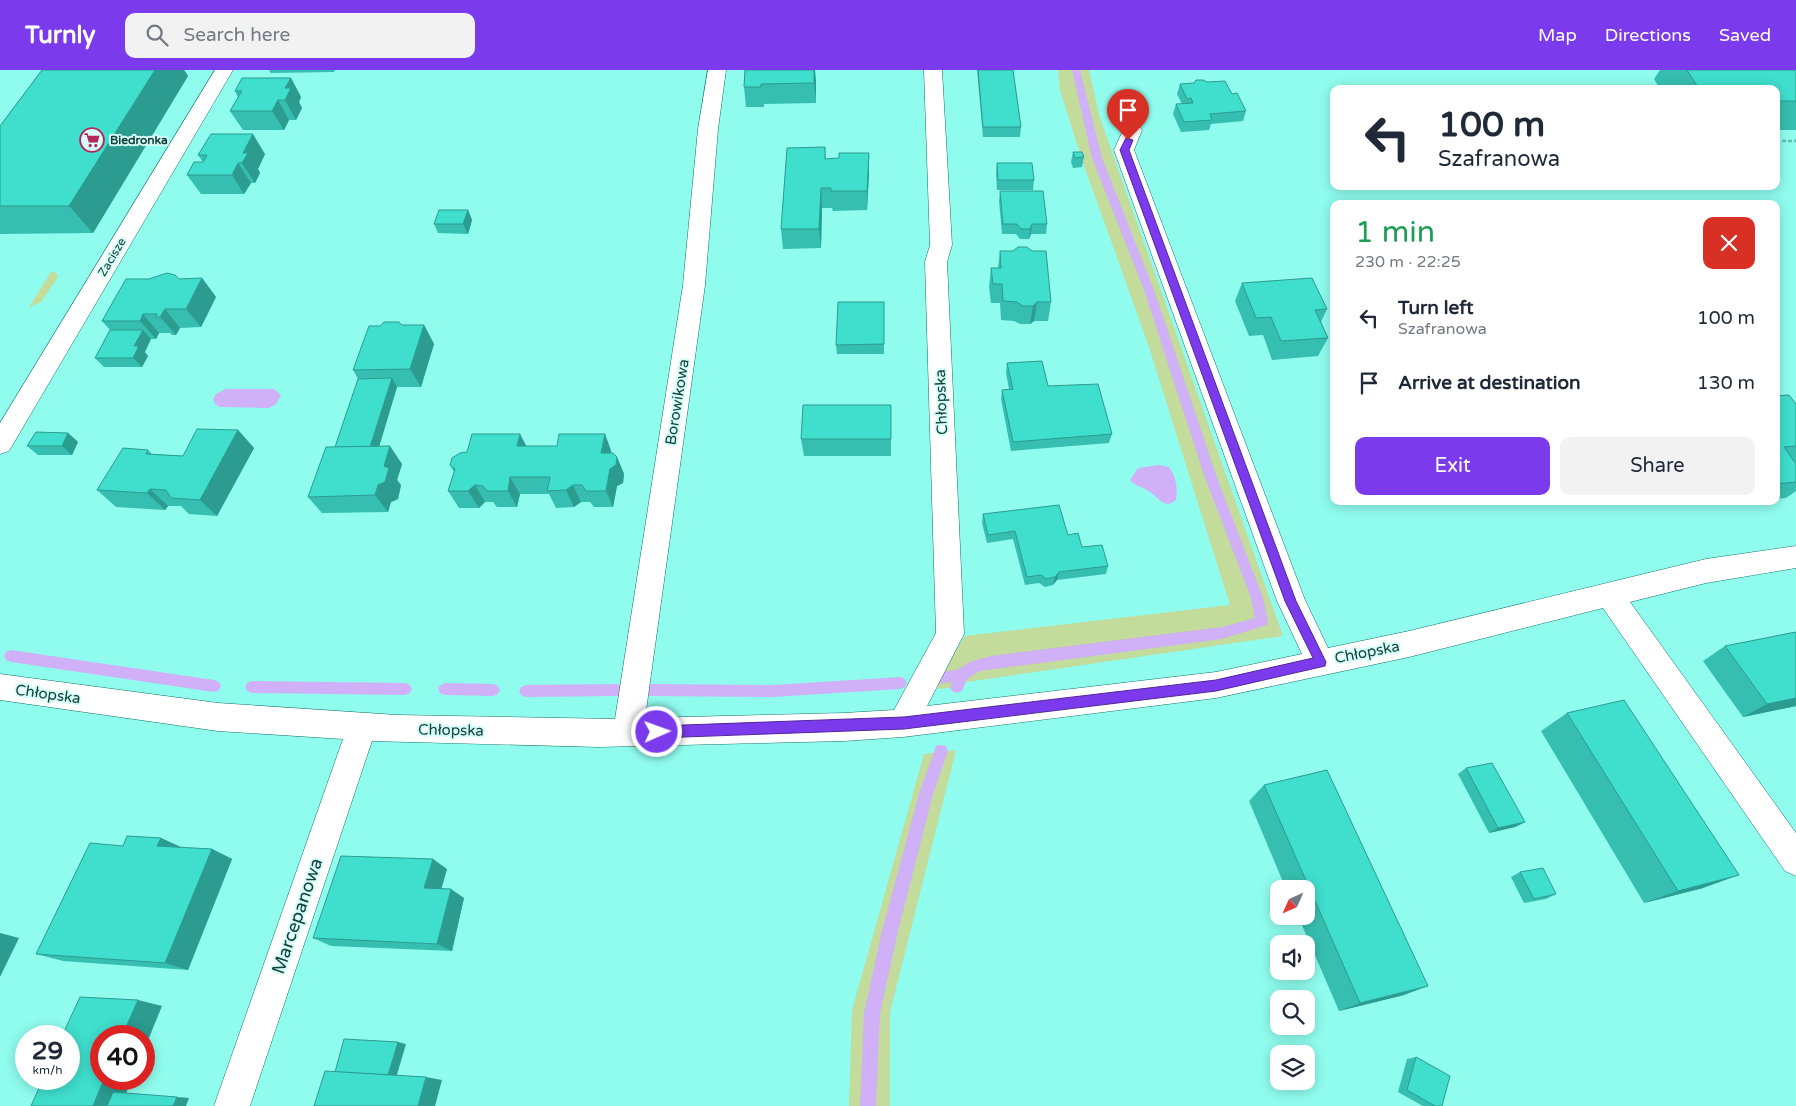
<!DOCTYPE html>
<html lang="en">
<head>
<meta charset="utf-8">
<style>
  :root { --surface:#fff; --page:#f2f2f3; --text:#1f2937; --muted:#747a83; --accent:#7c3aed }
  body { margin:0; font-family:"Varela Round",sans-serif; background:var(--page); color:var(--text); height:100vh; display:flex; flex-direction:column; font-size:19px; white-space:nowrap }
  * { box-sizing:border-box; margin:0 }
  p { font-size:16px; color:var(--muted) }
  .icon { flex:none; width:28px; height:28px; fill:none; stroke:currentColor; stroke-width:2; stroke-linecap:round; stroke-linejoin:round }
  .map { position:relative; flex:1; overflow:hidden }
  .panel { position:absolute; left:1330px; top:130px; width:450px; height:305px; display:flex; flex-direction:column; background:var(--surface); border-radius:10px; box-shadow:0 2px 12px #0003 }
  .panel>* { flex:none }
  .top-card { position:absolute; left:1330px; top:15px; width:450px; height:105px; border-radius:10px; box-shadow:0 2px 12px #0003; background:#fff; color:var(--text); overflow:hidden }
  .needle { width:32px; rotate:225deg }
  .fabs { position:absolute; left:1270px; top:810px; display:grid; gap:10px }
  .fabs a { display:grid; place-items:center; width:45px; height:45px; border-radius:10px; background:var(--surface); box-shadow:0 2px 12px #0003; font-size:25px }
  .speed { position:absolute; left:15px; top:955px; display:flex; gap:10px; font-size:25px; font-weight:700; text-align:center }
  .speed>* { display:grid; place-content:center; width:65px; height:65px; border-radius:50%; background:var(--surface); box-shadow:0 2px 12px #0003; line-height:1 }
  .speed small { font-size:12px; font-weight:400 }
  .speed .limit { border:8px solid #d22; background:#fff; color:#111 }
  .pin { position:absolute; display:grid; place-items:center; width:42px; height:42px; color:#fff; margin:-51px -21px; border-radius:50% 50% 50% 0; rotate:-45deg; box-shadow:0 0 5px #0007 }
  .pin .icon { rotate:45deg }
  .me { position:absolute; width:55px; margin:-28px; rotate:88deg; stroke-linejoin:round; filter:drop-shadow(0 0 4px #0008) }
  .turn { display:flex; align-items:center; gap:18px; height:105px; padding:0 25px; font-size:22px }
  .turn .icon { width:65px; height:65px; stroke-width:2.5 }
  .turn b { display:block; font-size:35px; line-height:42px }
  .round { display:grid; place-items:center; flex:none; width:52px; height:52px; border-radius:10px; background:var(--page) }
  .overview { display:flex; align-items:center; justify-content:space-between; height:85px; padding:0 25px }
  h1 { font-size:30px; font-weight:600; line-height:38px; color:#1e9e55 }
  .button { display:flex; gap:10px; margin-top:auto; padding:10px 25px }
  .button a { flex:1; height:58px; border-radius:10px; background:var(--accent); color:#fff; font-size:20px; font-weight:600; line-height:58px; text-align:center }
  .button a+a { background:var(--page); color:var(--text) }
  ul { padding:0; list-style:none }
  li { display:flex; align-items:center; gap:15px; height:65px; padding:0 25px }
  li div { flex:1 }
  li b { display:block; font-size:19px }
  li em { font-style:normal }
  header { display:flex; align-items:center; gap:30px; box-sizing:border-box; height:70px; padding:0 25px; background:var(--accent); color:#fff }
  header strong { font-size:24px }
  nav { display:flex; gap:28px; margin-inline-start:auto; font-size:18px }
  .search { width:350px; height:45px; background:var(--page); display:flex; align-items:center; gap:12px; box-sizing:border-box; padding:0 18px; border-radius:10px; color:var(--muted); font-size:19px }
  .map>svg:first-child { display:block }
  .green { fill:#c3db9b }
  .water { fill:#d0b0f7 }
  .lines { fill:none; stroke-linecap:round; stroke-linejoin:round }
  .stream { fill:#d0b0f7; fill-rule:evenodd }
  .minor-casing { stroke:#117067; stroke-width:1 }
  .path { stroke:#64bcb1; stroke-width:2.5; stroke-dasharray:4 2; stroke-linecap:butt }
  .minor { fill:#fff; fill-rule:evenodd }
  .wall { fill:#36bfb0 }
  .shaded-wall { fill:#2c9b90 }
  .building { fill:#3fdecd; stroke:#2c9b90 }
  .route { fill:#7c3aed; stroke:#51269a }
  .labels { text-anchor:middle; stroke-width:4; stroke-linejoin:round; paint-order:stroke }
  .far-poi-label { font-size:12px; font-weight:bold; fill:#13433d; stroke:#d5fcf6; text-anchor:start }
  .far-street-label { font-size:12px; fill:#13433d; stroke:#d5fcf6 }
  .street-label { font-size:15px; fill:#13433d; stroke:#d5fcf6 }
  .near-street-label { font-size:18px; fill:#13433d; stroke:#d5fcf6 }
</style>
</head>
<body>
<header>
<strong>Turnly</strong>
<div class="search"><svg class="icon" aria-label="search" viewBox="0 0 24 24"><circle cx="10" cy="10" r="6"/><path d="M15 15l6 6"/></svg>Search here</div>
<nav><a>Map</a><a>Directions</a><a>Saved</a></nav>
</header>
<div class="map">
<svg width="1796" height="1036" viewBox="0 0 1796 1036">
  <rect width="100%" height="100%" fill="#8ffcee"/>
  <g class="green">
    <polygon points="1058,0 1089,0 1099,45 1283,566 967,612 957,617 938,619 939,608 965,566 1230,535 1148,274 1082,90 1060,20"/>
    <polygon points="51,202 55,202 58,207 41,232 29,237"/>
    <polygon points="956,680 890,942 890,1036 849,1036 852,940 924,684"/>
  </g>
  <g class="water">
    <polygon points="226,319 274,319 281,325 276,334 269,338 220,337 215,334 213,329 216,324"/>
    <path d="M1159 395 1169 397C1176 407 1178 418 1176 430 1164 441 1157 425 1147 420 1140 416 1135 416 1130 410L1138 398Z"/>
  </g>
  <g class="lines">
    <g class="stream">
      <polygon points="1072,0 1080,0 1102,88 1154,220 1216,405 1263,528 1268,551 1267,555 1222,569 979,601 967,609 962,621 957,623 952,621 950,617 952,612 939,614 934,612 932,608 934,604 959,599 969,592 991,586 1222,557 1255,548 1251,528 1204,405 1144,220 1092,88"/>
      <polygon points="11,580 214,610 219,612 221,616 219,620 214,622 11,592 6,590 4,586 6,582"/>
      <polygon points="900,607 905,609 907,613 905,617 900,619 773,627 650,626 645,624 643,620 645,616 650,614 773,615"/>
      <polygon points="252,611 405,613 410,615 412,619 410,623 405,625 252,623 247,621 245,617 247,613"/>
      <polygon points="445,613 493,614 498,616 500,620 498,624 493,626 445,625 440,623 438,619 440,615"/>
      <polygon points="617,614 622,616 624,620 622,624 617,626 526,627 521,625 519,621 521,617 526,615"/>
      <polygon points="941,675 946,676 948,681 933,724 898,861 880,943 876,1036 860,1036 864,943 882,861 919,724 936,676"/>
    </g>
    <g class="minor-casing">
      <g id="minor">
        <polygon points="215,0 233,0 9,381 0,384 0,353"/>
        <polygon points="708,0 726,0 718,59 705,215 645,648 844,643 894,640 936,563 925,192 930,175 924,0 942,0 952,175 947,192 964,564 927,636 1216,602 1302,584 1277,531 1114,80 1125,56 1132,54 1139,56 1142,60 1134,80 1305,530 1328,578 1409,561 1706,489 1796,476 1796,498 1706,513 1630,532 1796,763 1796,806 1785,801 1603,538 1409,587 1216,628 903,667 844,671 599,677 372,671 250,1036 214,1036 343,669 218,661 0,630 0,604 218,633 397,645 615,649 683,215 698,59"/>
      </g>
    </g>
    <polyline class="path" points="1776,71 1796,71"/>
    <use href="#minor" class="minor"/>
  </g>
  <g class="wall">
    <polygon points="42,0 184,0 188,6 93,163 0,164 0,56"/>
    <polygon points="269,0 335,0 334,2 271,3"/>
    <polygon points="745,0 815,0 816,33 764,34 764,37 746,37 744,17"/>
    <polygon points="977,0 1013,0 1021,57 1020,67 983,67"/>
    <polygon points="1660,0 1796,0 1796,60 1776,60 1776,19 1660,19 1654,9"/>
    <polygon points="291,8 301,27 299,32 302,38 296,50 289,50 284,60 243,60 230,41 238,27 235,21"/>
    <polygon points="1180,14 1232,24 1246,41 1243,51 1211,54 1209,60 1181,62 1173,44 1176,34 1182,34 1177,24"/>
    <polygon points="825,77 826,89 839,88 869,83 869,103 867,140 833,141 832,138 822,138 821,178 783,179 781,159"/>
    <polygon points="1073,82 1084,87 1082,97 1073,98 1071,92"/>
    <polygon points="265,84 258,99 260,103 255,113 251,113 244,124 201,124 187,105 203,92 198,85"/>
    <polygon points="997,93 1034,110 1033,120 997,120 996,103"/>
    <polygon points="1000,121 1047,154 1046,164 1031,164 1029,169 1020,169 1016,164 1002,164 999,131"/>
    <polygon points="468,140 472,150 468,164 438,163 434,154"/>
    <polygon points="1000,181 1051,232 1048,251 1034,251 1030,254 1020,254 1014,251 1001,250 1000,233 991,233 989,217 991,198 998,198"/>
    <polygon points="202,208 216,227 201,257 180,258 176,265 172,265 170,263 159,263 156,269 151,269 144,282 148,286 142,297 104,297 95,288 110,260 102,251 179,209"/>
    <polygon points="1242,213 1327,239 1321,252 1328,268 1318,286 1272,290 1263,265 1249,266 1235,231"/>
    <polygon points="884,232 884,284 837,284 836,275"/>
    <polygon points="402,255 424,255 434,274 421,317 397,317 379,376 402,394 397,410 401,415 398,429 391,432 388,442 322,443 308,427 335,377 358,309 353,300"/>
    <polygon points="1007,293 1048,316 1112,364 1109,373 1011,381 1001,329 1002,320 1009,319 1006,303"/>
    <polygon points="1776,326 1796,334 1796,392 1794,392 1796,394 1796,421 1786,428 1776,429"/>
    <polygon points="891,335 891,386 804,386 801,369"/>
    <polygon points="238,360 254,378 217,446 189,444 181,436 168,436 165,440 116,437 97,420 148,380 152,384 183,386"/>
    <polygon points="68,363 78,372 72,385 38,385 27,376"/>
    <polygon points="605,364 611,381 611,383 617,387 624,404 623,413 617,416 613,437 594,437 590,432 581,432 574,437 556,438 549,424 520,424 517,437 497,437 493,432 485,432 479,438 459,438 448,421 454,402 450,395 467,382 527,376 557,376"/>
    <polygon points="983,444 1068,465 1082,477 1108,496 1106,504 1057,510 1053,515 1045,517 1039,513 1025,515 1013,469 987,473 982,453"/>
    <polygon points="1796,562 1796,636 1743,647 1703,591 1725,576"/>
    <polygon points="1567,643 1703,818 1644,833 1541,661"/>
    <polygon points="1466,698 1525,752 1515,757 1489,763 1458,704"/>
    <polygon points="1264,715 1404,925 1339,941 1298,846 1306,846 1306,819 1286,819 1249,731"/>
    <polygon points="161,768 182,778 212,779 232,789 188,900 63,891 36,884 123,776"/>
    <polygon points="447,799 441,819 464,828 452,881 331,876 313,868"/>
    <polygon points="1520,802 1556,824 1546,829 1524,833 1511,807"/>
    <polygon points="1416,987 1442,1036 1423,1036 1398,1022 1407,989"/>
  </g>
  <g class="shaded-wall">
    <polygon points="155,0 184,0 188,6 93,163 69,136"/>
    <polygon points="814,0 815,0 816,11 816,33 814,13"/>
    <polygon points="291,8 301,27 299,32 302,38 296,50 285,30 285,18"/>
    <polygon points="278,30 289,50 284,60 272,41"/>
    <polygon points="253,64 265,84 258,99 260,103 255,113 242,93 243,83"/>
    <polygon points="869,83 869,103 867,140 867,121"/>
    <polygon points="238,93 251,113 244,124 232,105"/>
    <polygon points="821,118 822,138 821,178 819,159"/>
    <polygon points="468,140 472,150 468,164 463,154"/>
    <polygon points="1032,154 1031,164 1029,169 1030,159"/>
    <polygon points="202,208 216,227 201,257 186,239"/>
    <polygon points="1037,232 1034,251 1030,254 1033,236"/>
    <polygon points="165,239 180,258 176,265 160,247"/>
    <polygon points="143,244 159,263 156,269 140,251"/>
    <polygon points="424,255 434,274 421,317 410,299"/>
    <polygon points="143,260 151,269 145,282 148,286 142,297 133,288 134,276"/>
    <polygon points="392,308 397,317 374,394 368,385"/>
    <polygon points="238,360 254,378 217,446 200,430"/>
    <polygon points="68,363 78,372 72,385 62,376"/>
    <polygon points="520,364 529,381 517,376"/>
    <polygon points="605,364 611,381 608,401 601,383"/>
    <polygon points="390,376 402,394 397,410 401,415 398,429 391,432 388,442 375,425"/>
    <polygon points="617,387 624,404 623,413 617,416 613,437 606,421 610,399"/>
    <polygon points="510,407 520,424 517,437 508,421"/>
    <polygon points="475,415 485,432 479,438 468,421"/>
    <polygon points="573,415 581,432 574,437 566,420"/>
    <polygon points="150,419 168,436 165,440 147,423"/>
    <polygon points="1059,502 1057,510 1053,515 1055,507"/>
    <polygon points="1796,628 1796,636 1743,647 1767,634"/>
    <polygon points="1525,752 1515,757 1489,763 1498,758"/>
    <polygon points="161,768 183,778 157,776"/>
    <polygon points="212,779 232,789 188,900 165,893"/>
    <polygon points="433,789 447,799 439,827 424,818"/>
    <polygon points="1739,805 1703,818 1644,833 1678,821"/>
    <polygon points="451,819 464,828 452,881 437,874"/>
    <polygon points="0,863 19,868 0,907"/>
    <polygon points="1428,916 1404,925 1339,941 1360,933"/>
    <polygon points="138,930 162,936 144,980 144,966 122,966"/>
    <polygon points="398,972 406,974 396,1008 388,1006"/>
    <polygon points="426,1007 442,1010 435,1036 418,1036"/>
    <polygon points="104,1009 132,1009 121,1036 93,1036"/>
    <polygon points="177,1027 189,1028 186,1036 173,1036"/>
  </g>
  <g class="building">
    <polygon points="42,0 155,0 69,136 0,136 0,56"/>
    <polygon points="745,0 814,0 814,13 761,14 761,17 744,17"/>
    <polygon points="978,0 1013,0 1021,57 983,57"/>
    <polygon points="1687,0 1796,0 1796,31 1776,31 1776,19 1699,19"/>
    <polygon points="242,8 291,8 285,18 291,18 285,30 278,30 272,41 230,41 242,21 235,21"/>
    <polygon points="1196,10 1203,10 1207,12 1225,11 1232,24 1237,23 1246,41 1210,44 1212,50 1184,52 1176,34 1193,33 1191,28 1187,29 1180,14 1194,13"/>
    <polygon points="211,64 253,64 243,83 248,83 242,93 238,93 232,105 187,105 194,92 203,92 207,85 198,85"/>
    <polygon points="825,77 825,89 839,88 839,83 869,83 867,121 831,121 831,118 821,118 819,159 781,159 787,78"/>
    <polygon points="1073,82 1082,82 1084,87 1075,88"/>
    <polygon points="997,93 1032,93 1034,110 998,110"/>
    <polygon points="1000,121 1043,121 1047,154 1032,154 1030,159 1021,159 1017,154 1003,154"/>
    <polygon points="439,140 468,140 463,154 434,154"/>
    <polygon points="1018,177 1027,177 1032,181 1046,181 1051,232 1037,232 1033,236 1023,236 1017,232 1003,231 1002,214 993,214 991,198 1001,198 1000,181 1013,181"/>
    <polygon points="167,203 175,205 179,209 202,208 186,239 165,239 160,247 156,247 157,244 143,244 140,251 102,251 126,209 149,209"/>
    <polygon points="1312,208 1327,239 1315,240 1328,268 1281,271 1271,247 1256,248 1242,213"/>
    <polygon points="838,232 884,232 884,274 836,275"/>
    <polygon points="384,252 399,252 402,255 424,255 410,299 353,300 369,256 380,256"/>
    <polygon points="110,260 143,260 134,276 139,276 133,288 95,288"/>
    <polygon points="1042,291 1048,316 1098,314 1112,364 1013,372 1002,320 1013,319 1007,293"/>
    <polygon points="392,308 370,377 335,377 358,309"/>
    <polygon points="1789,325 1796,334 1796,376 1784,377 1796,394 1796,412 1776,414 1776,326"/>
    <polygon points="803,335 891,335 891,369 801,369"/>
    <polygon points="197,359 238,360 200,430 171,428 166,420 150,419 147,423 97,420 123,378 148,380 146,384 183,386"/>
    <polygon points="36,362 68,363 62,376 27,376"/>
    <polygon points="472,364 520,364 517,376 557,376 559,364 605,364 601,383 613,383 617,387 616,395 610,399 606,421 586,421 582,415 573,415 566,420 547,421 550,407 510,407 508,421 487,421 483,416 475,415 468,421 448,421 455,399 450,395 452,388 460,383 467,382"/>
    <polygon points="390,376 384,396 389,398 385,412 378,415 375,425 308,427 326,377"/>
    <polygon points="1059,435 1068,465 1078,463 1082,477 1102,475 1108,496 1059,502 1055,507 1046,509 1041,505 1027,507 1015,461 988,465 983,444"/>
    <polygon points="1796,562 1796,628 1767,634 1725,576"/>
    <polygon points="1624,630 1739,805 1678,821 1567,643"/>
    <polygon points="1492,693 1525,752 1498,758 1466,698"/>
    <polygon points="1327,700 1428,916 1360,933 1264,715"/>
    <polygon points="127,766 161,768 157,776 212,779 165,893 36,884 90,773 123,776"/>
    <polygon points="341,786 433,789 424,818 451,819 437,874 313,868"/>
    <polygon points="1543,798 1556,824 1534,829 1520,802"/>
    <polygon points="80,927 138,930 122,966 101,966 101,1009 104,1009 93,1036 31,1036 43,1009 69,1009 69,966 62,966"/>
    <polygon points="344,969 398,972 388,1005 335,1002"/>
    <polygon points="1416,987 1450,1006 1442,1036 1435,1036 1407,1020"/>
    <polygon points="325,1001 426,1007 418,1036 314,1036"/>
    <polygon points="113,1022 177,1027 173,1036 107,1036"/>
  </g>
  <polygon class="route" points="1126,68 1133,70 1129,80 1296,531 1326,592 1325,596 1216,621 904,659 657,668 652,666 650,662 652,658 657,656 904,647 1216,610 1313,588 1285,531 1120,80"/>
  <defs>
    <g id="supermarket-ring" transform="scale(1.25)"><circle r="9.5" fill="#d5fcf6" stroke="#b5265b" stroke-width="1.5"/><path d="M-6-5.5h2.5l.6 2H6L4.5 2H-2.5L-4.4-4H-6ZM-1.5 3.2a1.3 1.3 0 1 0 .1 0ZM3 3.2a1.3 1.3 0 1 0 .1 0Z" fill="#b5265b"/></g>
  </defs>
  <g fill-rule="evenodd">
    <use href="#supermarket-ring" x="92" y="70"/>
  </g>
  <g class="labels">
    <g class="far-poi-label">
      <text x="110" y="74">Biedronka</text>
    </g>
    <g class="far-street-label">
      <text transform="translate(112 187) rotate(-59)" y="4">Zacisze</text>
    </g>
    <g class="street-label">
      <text transform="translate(677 332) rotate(-81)" y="5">Borowikowa</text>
      <text transform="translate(941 332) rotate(-92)" y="5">Chłopska</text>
      <text transform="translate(1367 582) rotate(-11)" y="5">Chłopska</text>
      <text transform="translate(48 624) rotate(8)" y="5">Chłopska</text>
      <text transform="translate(451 660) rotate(1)" y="5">Chłopska</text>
    </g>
    <g class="near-street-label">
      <text transform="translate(297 846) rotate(-71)" y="6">Marcepanowa</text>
    </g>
  </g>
</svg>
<div class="fabs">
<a><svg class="needle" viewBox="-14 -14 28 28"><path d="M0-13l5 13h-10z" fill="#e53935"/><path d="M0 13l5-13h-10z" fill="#747a83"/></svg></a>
<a><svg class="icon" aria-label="sound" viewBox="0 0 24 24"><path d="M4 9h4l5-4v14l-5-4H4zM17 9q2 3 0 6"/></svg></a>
<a><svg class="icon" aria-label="search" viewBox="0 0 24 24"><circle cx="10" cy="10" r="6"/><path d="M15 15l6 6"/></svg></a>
<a><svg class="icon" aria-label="layers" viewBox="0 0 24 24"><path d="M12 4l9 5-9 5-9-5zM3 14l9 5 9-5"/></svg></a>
</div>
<div class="speed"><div>29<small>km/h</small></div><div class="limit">40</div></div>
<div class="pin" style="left:1128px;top:70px;background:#d93025"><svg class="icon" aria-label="arrive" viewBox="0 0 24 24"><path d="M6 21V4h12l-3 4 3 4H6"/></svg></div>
<svg class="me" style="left:657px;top:662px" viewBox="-20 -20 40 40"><circle r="17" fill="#7c3aed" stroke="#fff" stroke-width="3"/><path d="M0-11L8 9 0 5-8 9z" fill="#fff"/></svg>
<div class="top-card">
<div class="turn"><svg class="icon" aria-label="left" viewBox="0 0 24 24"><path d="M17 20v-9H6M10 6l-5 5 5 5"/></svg><div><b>100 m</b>Szafranowa</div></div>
</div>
<section class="panel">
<div class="overview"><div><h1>1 min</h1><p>230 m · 22:25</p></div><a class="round" style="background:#d93025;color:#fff"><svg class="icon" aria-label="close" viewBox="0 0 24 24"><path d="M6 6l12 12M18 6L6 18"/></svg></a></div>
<ul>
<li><svg class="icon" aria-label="left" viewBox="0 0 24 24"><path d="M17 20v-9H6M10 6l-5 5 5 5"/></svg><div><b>Turn left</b><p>Szafranowa</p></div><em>100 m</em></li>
<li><svg class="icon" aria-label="arrive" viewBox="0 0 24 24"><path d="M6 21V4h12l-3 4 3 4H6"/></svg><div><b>Arrive at destination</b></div><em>130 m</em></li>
</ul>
<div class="button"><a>Exit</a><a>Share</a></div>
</section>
</div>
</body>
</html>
